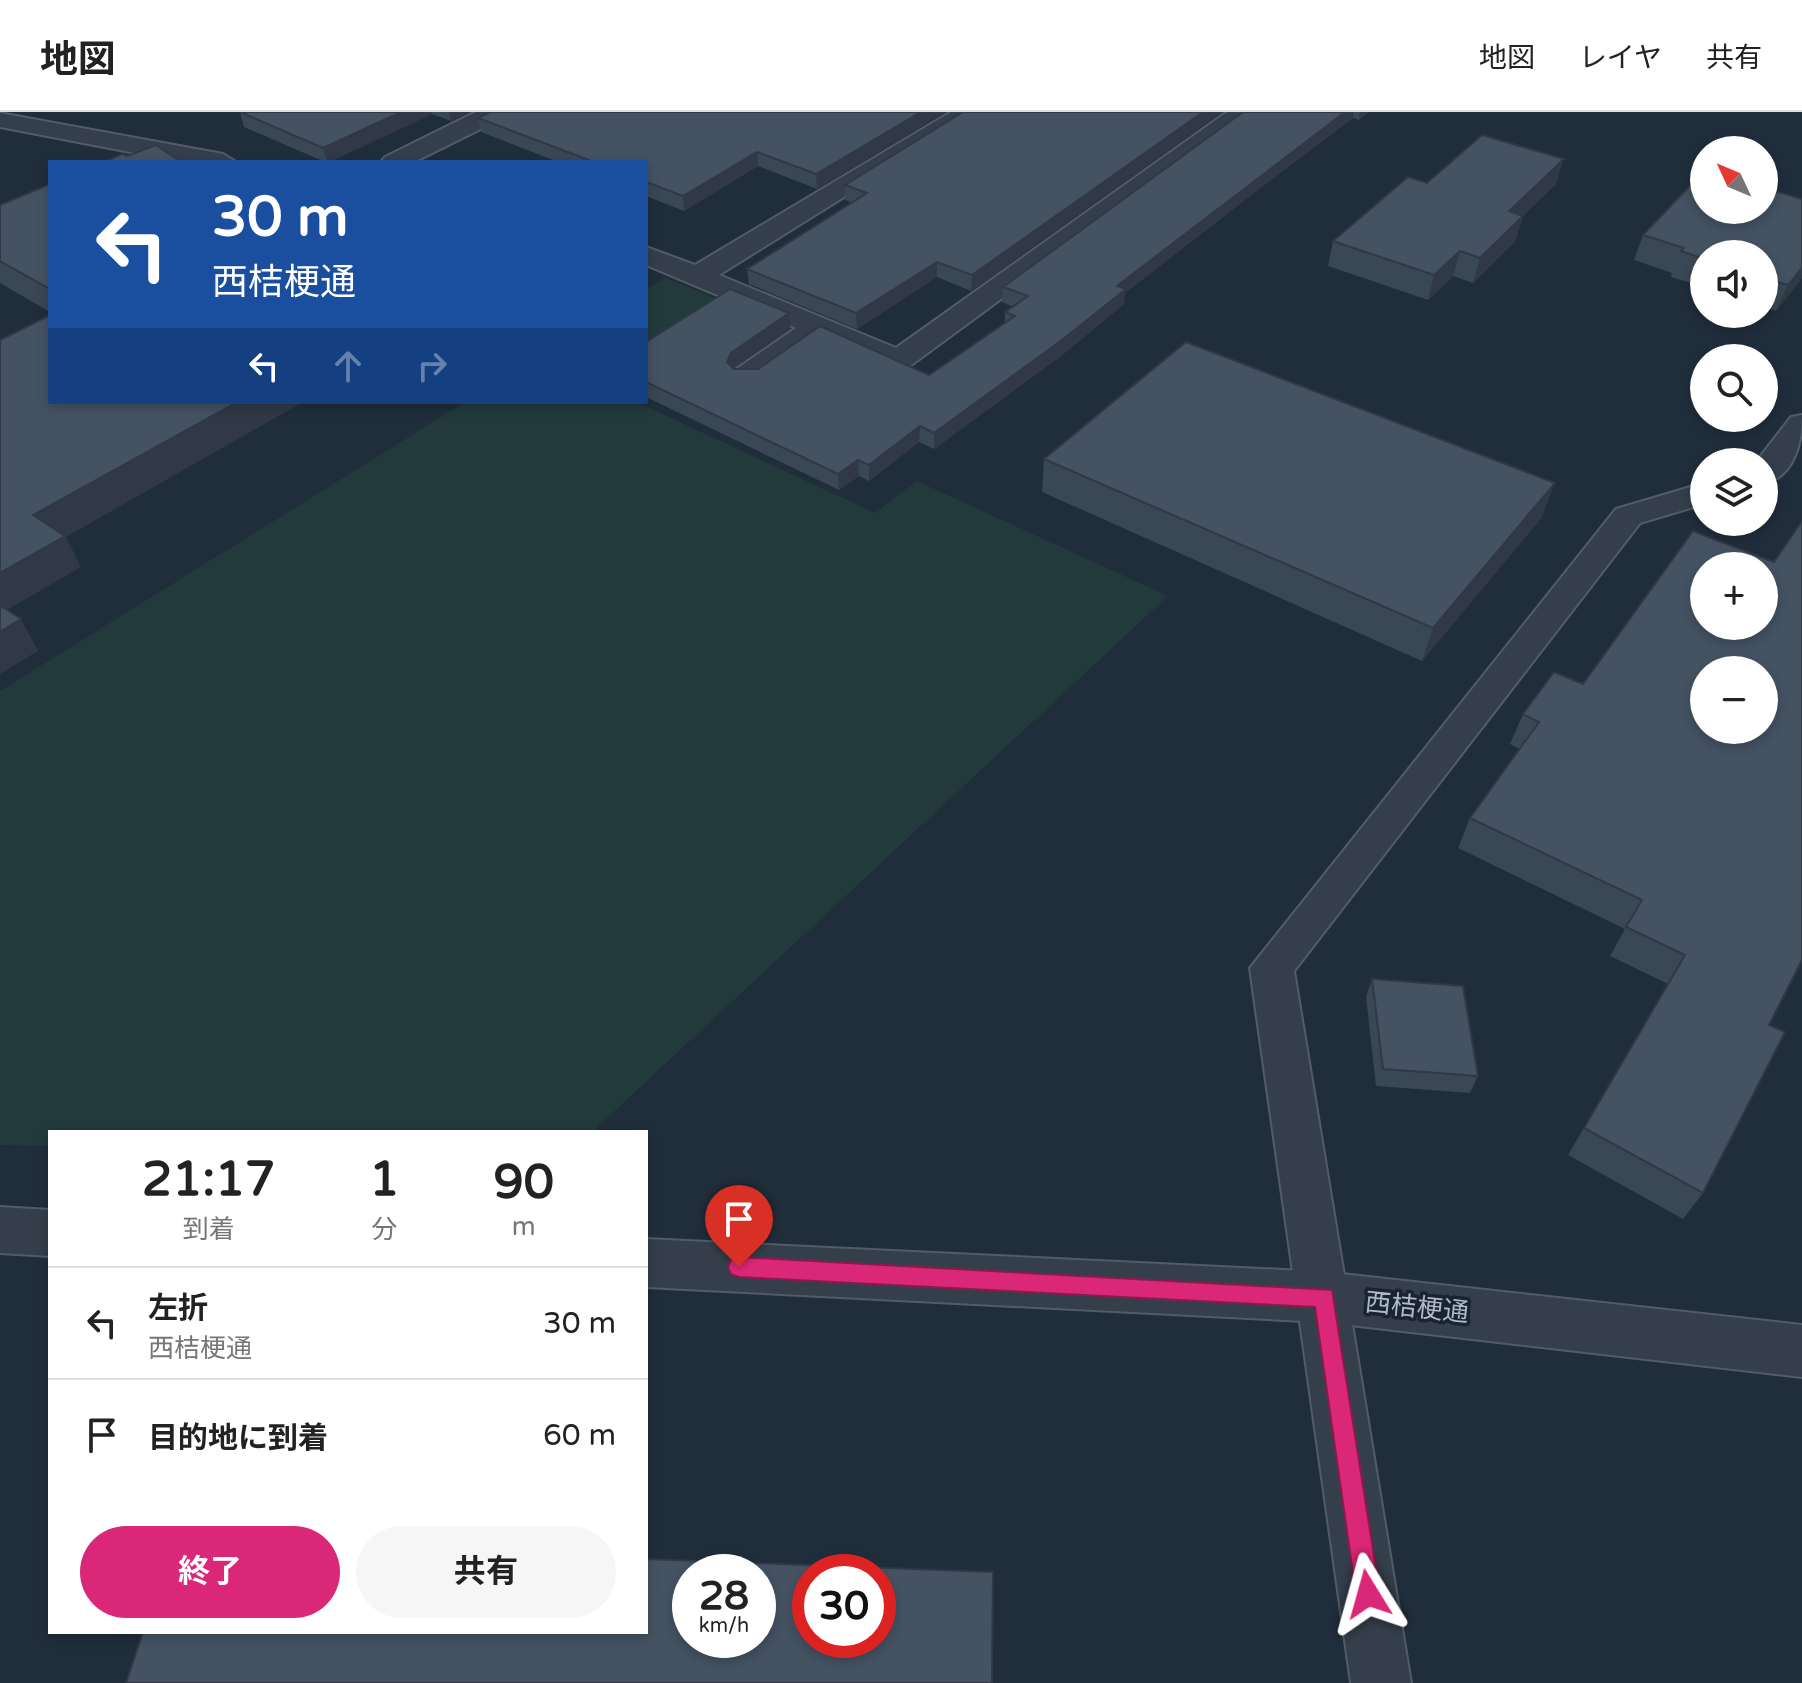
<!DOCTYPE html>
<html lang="ja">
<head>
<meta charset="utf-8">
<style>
  :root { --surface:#fff; --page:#f6f6f6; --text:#222; --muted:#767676; --line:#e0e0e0; --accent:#db2777 }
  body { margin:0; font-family:"Varela Round","Noto Sans JP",sans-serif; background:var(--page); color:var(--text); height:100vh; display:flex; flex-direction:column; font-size:30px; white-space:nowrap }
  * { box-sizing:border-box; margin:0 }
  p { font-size:26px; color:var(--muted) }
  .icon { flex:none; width:44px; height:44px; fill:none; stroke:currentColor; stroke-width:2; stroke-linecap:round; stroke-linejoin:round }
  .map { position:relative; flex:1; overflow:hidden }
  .drawer { position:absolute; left:48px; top:1018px; width:600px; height:504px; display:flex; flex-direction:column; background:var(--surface); border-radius:0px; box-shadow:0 4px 12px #0003 }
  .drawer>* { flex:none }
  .top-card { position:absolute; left:48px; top:48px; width:600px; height:244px; border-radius:0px; box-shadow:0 4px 12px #0003; background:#1a4fa0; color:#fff; overflow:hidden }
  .needle { width:52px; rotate:314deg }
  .controls { position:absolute; left:1690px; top:24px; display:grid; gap:16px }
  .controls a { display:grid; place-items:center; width:88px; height:88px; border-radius:50%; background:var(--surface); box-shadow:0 4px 12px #0003; font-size:40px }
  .speed { position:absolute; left:672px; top:1442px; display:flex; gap:16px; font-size:40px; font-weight:700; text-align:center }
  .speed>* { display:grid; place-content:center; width:104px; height:104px; border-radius:50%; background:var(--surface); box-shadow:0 4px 12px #0003; line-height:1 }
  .speed small { font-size:20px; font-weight:400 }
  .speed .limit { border:12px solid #d22; background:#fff; color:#111 }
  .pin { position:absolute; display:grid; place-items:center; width:68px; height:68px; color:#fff; margin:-82px -34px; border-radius:50% 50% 50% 0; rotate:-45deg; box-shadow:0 0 8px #0007 }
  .pin .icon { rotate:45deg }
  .me { position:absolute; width:88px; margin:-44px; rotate:352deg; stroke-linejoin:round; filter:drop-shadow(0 0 6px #0008) }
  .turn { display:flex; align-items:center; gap:28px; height:168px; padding:0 32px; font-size:36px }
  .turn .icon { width:104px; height:104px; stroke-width:2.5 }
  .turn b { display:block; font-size:56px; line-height:68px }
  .lanes { display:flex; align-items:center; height:76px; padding:0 32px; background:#0003; justify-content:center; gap:40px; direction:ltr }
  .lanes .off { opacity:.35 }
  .eta { display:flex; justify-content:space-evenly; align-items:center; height:136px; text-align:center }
  .eta b { font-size:48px; font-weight:700; line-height:56px }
  .cta { display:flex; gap:16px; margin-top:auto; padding:16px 32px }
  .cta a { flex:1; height:92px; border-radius:48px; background:var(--accent); color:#fff; font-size:32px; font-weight:700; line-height:92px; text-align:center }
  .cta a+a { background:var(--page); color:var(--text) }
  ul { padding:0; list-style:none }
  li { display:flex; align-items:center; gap:24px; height:112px; padding:0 32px; border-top:2px solid var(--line) }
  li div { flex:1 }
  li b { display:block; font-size:30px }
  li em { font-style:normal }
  header { display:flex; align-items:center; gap:48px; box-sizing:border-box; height:112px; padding:0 40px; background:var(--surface); border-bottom:2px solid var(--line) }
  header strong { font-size:38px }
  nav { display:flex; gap:44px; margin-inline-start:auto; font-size:28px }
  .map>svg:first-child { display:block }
  .green { fill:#223a3c }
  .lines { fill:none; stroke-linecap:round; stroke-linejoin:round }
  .minor-casing { stroke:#525c69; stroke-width:4 }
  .tertiary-casing { stroke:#525c69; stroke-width:4 }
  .minor { fill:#343f4b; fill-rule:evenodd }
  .tertiary { fill:#343f4b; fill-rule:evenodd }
  .wall { fill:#3a4754 }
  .shaded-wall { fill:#303945 }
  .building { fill:#445262; stroke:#303945; stroke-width:2; fill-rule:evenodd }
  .route { fill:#db2777; stroke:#8e194d; stroke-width:2 }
  .labels { text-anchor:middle; stroke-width:7; stroke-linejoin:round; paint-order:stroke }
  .near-street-label { font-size:26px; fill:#afb9c7; stroke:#192430 }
</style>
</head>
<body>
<header>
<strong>地図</strong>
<nav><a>地図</a><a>レイヤ</a><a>共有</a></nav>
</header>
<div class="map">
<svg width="1802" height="1571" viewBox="0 0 1802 1571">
  <rect width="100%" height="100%" fill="#202d3b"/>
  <g class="green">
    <polygon points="665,166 718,187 646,233 646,177"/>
    <polygon points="465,290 637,290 875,401 917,369 1168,484 592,1020 50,1020 50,1034 0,1033 0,579"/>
  </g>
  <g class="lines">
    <g class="minor-casing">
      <g id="minor">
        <polygon points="476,0 508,0 505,5 414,50 381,50 385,45"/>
        <polygon points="951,0 980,0 719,163 896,236 1227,0 1255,0 910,254 888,254 820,226 757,270 735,270 731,264 735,258 796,216 646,153 646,135 695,153"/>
        <polygon points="0,1 223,42 236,50 182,50 0,15"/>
        <path d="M1802 303C1802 330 1795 364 1764 372V350H1756L1791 305Z"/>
        <polygon points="1704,371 1704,392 1640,411 1294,859 1411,1571 1351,1571 1250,856 1616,397"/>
      </g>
    </g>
    <g class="tertiary-casing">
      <g id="tertiary">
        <polygon points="0,1095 50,1098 50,1144 0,1141"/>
        <polygon points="646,1127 1324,1160 1802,1213 1802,1265 1324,1210 646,1175"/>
      </g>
    </g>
    <use href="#minor" class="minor"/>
    <use href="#tertiary" class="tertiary"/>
  </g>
  <g class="wall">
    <polygon points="240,0 470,0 451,9 432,2 329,50 325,50 244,15"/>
    <polygon points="945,0 817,77 758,54 684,99 646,84 646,50 558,50 481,20 478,6"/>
    <polygon points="963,0 1222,0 971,179 937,165 857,217 749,172 747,157 853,91 845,88 845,73"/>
    <polygon points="1243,0 1369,0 1359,8 1353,6 1250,84 1125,181 1124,192 1061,244 934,337 919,330 869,369 859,364 839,378 646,285 646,230 790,217 733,256 734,257 929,263 1005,211 1005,200 1013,195 1002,190 1003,175"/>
    <polygon points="1427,71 1556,72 1523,104 1515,129 1473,171 1453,164 1428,188 1328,154 1333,129"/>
    <polygon points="50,72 50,200 0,171 0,93"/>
    <polygon points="1765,77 1802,87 1802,166 1776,199 1764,195 1764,142 1704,142 1704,175 1671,165 1672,161 1634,148 1643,123"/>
    <polygon points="1044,347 1542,405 1422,549 1042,380"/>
    <polygon points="1554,560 1769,913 1703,1081 1683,1107 1568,1043 1668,872 1610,844 1625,817 1458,736 1470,706 1520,637 1510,632 1523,602"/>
    <polygon points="1372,867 1478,964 1470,981 1376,974 1366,885"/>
  </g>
  <g class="shaded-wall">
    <polygon points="401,0 432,0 432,2 329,50 327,50 323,36"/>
    <polygon points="449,0 470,0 451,9"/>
    <polygon points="921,0 945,0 817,77 816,62"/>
    <polygon points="1203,0 1222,0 971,179 972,163"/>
    <polygon points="1345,0 1354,0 1353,6 1250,84 1125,181 1124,192 1061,244 934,337 934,321 1117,174"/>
    <polygon points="1360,0 1369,0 1359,8"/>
    <polygon points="757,40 758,54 684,99 683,84"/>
    <polygon points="1564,47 1556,72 1502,124 1509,99"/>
    <polygon points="1523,104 1515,129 1473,171 1480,146"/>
    <polygon points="1460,139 1453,164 1428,188 1434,163"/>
    <polygon points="937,150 937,165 857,217 856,201"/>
    <polygon points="1802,156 1802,166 1776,199 1788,173"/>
    <polygon points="789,201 790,217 732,256 727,250 731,241"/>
    <polygon points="237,290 303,290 66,425 81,455 0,502 0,461 33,403"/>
    <polygon points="920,314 919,330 869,369 869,353"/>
    <polygon points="858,348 859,364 839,378 838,362"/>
    <polygon points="1555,371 1542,405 1422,549 1433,516"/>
    <polygon points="21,507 38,539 0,562 0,520"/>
  </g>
  <g class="building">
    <polygon points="240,0 401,0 323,36"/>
    <polygon points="490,0 921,0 816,62 757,40 683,84 646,70 646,50 594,50 478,6"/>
    <polygon points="963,0 1203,0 972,163 937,150 856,201 747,157 867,81 845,73"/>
    <polygon points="1243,0 1345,0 1117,174 1126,177 1062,228 934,321 920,314 869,353 858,348 838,362 646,270 646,230 730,177 789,201 731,241 727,250 734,257 758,257 820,214 929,263 1015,204 1005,200 1028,184 1003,175"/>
    <polygon points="1482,23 1564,47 1509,99 1523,104 1480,146 1460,139 1434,163 1333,129 1408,65 1427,71"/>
    <polygon points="156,33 181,50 104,50 122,42 127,44"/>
    <polygon points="1704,59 1704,98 1764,98 1764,76 1802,87 1802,156 1788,173 1764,166 1764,142 1704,142 1704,147 1681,139 1684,136 1643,123"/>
    <polygon points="50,72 50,177 0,149 0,93"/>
    <polygon points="50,203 50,290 237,290 33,403 65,424 0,461 0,228"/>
    <polygon points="1186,230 1555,371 1433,516 1044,347"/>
    <path d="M1802 409V848L1769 913 1785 920 1703 1081 1584 1016 1685 843 1626 815 1642 788 1470 706 1539 610 1523 602 1554 560 1583 572 1693 419 1774 450ZM1704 454H1764V514H1704ZM1704 558H1764V618H1704Z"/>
    <polygon points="0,493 21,507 0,520"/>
    <polygon points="1372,867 1463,874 1478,964 1383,957"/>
    <path d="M646 1447 993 1460 992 1571H126L143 1520H646ZM690 1460H758V1528H690ZM810 1460H878V1528H810Z"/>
  </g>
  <polygon class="route" points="739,1145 1332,1178 1380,1482 1377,1491 1368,1494 1359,1491 1356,1482 1315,1195 739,1165 731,1162 728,1155 731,1148"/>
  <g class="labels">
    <g class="near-street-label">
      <text transform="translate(1417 1195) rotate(6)" y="9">西桔梗通</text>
    </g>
  </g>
</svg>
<div class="controls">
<a><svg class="needle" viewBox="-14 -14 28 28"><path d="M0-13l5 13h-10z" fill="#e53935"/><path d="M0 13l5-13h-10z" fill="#767676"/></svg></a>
<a><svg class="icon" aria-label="sound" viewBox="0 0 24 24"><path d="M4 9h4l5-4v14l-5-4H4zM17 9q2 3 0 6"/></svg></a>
<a><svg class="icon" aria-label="search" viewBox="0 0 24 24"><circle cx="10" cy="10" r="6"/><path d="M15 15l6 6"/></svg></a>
<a><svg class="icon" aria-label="layers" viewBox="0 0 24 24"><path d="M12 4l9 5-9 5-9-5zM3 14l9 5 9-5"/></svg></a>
<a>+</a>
<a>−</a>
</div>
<div class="speed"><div>28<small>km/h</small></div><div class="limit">30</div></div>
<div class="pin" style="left:739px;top:1155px;background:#d93025"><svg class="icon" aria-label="arrive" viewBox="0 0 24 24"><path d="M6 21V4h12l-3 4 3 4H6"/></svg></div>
<svg class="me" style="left:1368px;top:1482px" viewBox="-20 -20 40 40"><path d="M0-17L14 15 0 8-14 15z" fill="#db2777" stroke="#fff" stroke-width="4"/></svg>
<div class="top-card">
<div class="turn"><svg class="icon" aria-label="left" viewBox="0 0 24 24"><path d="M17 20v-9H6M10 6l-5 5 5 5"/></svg><div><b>30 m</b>西桔梗通</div></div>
<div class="lanes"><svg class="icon" aria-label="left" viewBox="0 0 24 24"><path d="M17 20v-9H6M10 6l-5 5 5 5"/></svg><svg class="icon off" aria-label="ahead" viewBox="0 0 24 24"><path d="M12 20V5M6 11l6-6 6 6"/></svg><svg class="icon off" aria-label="right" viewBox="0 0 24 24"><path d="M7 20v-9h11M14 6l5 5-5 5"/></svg></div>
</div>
<section class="drawer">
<div class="eta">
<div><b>21:17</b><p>到着</p></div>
<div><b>1</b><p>分</p></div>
<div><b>90</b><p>m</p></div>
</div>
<ul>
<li><svg class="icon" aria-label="left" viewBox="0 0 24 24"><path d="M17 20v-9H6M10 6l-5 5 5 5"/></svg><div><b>左折</b><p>西桔梗通</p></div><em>30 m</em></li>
<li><svg class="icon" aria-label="arrive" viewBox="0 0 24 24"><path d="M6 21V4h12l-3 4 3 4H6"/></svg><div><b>目的地に到着</b></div><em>60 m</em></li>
</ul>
<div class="cta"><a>終了</a><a>共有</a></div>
</section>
</div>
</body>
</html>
